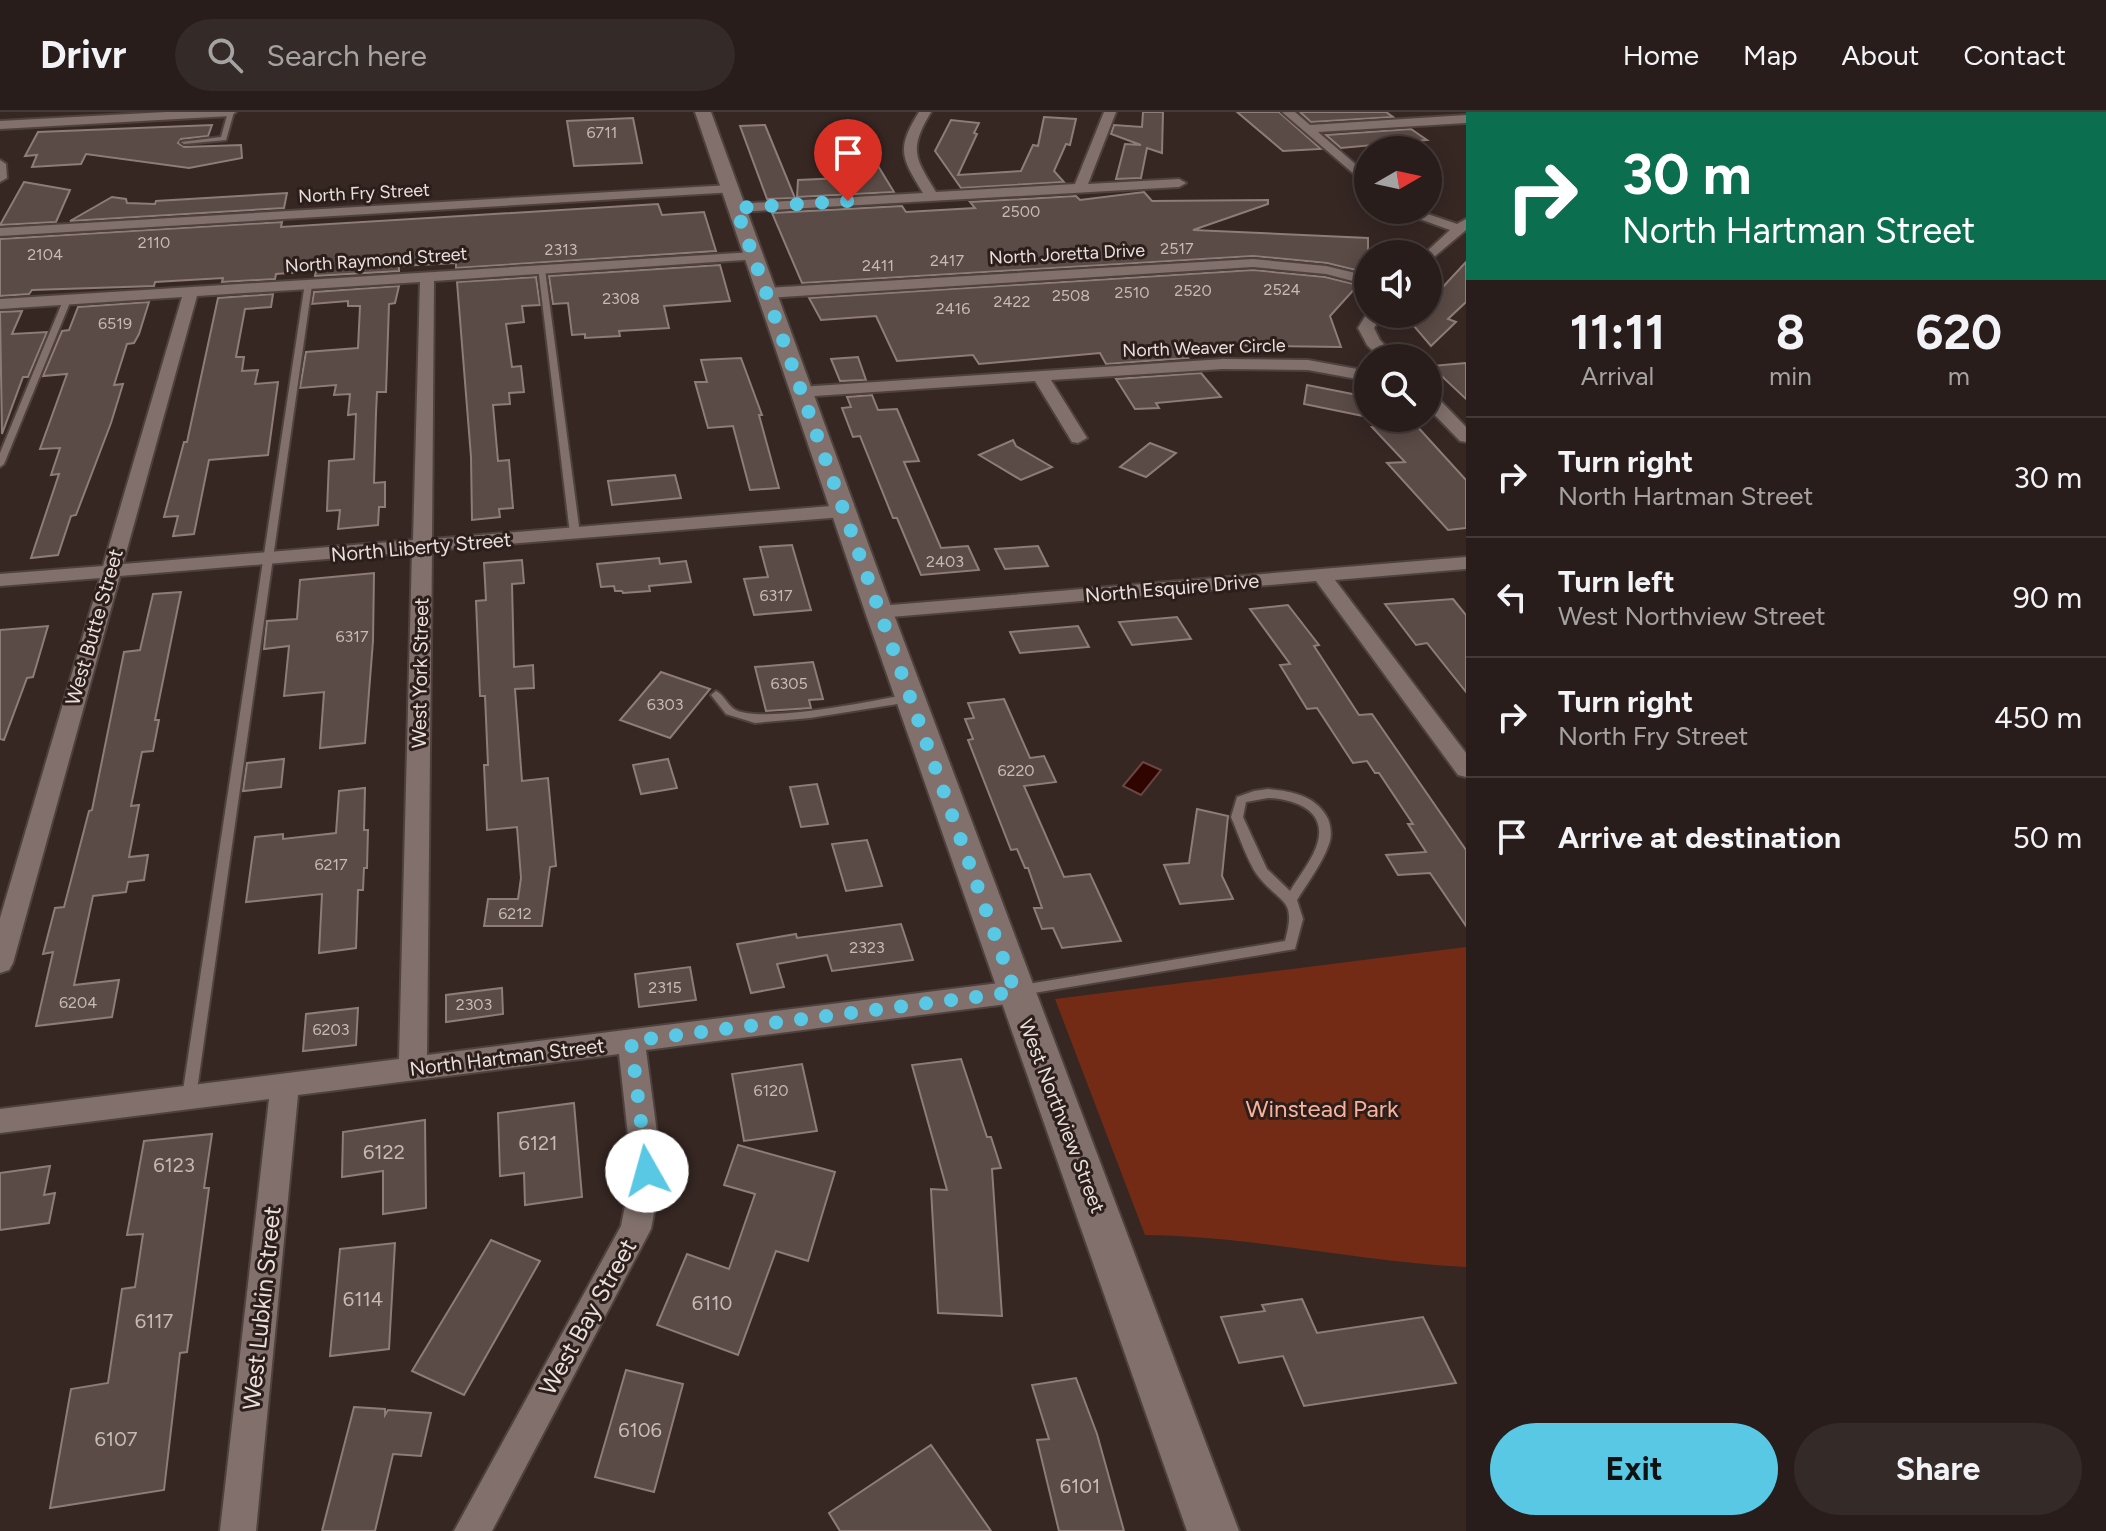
<!DOCTYPE html>
<html lang="en">
<head>
<meta charset="utf-8">
<style>
  :root { --surface:#281d1a; --page:#342a27; --text:#f1f3f6; --muted:#a5a2a2; --line:#443b39; --accent:#58c8e4 }
  body { margin:0; font-family:Figtree,sans-serif; background:var(--page); color:var(--text); height:100vh; display:flex; flex-direction:column; font-size:30px; white-space:nowrap }
  * { box-sizing:border-box; margin:0 }
  p { font-size:26px; color:var(--muted) }
  .icon { flex:none; width:44px; height:44px; fill:none; stroke:currentColor; stroke-width:2; stroke-linecap:round; stroke-linejoin:round }
  .map { position:relative; flex:1; overflow:hidden }
  .panel { display:flex; flex-direction:column; background:var(--surface); width:640px }
  .panel>* { flex:none }
  .banner { background:#0b6e4f; color:#fff; overflow:hidden }
  .needle { width:52px; rotate:81deg }
  .controls { position:absolute; left:1354px; top:24px; display:grid; gap:16px }
  .controls a { display:grid; place-items:center; width:88px; height:88px; border-radius:50%; background:var(--surface); box-shadow:0 4px 20px #0003,0 0 0 2px var(--line); font-size:40px }
  .pin { position:absolute; display:grid; place-items:center; width:68px; height:68px; color:#fff; margin:-82px -34px; border-radius:50% 50% 50% 0; rotate:-45deg; box-shadow:0 0 8px #0007 }
  .pin .icon { rotate:45deg }
  .me { position:absolute; width:88px; margin:-44px; rotate:353deg; stroke-linejoin:round; filter:drop-shadow(0 0 6px #0008) }
  .turn { display:flex; align-items:center; gap:28px; height:168px; padding:0 24px; font-size:36px }
  .turn .icon { width:104px; height:104px; stroke-width:2.5 }
  .turn b { display:block; font-size:56px; line-height:68px }
  .eta { display:flex; justify-content:space-evenly; align-items:center; height:136px; text-align:center }
  .eta b { font-size:48px; font-weight:700; line-height:56px }
  .primary-button { display:flex; gap:16px; margin-top:auto; padding:16px 24px }
  .primary-button a { flex:1; height:92px; border-radius:48px; background:var(--accent); color:#111; font-size:32px; font-weight:700; line-height:92px; text-align:center }
  .primary-button a+a { background:var(--page); color:var(--text) }
  ul { padding:0; list-style:none }
  li { display:flex; align-items:center; gap:24px; height:120px; padding:0 24px; border-top:2px solid var(--line) }
  li div { flex:1 }
  li b { display:block; font-size:30px }
  li em { font-style:normal }
  header { display:flex; align-items:center; gap:48px; box-sizing:border-box; height:112px; padding:0 40px; background:var(--surface); border-bottom:2px solid var(--line) }
  header strong { font-size:38px }
  nav { display:flex; gap:44px; margin-inline-start:auto; font-size:28px }
  .search { width:560px; height:72px; background:var(--page); display:flex; align-items:center; gap:20px; box-sizing:border-box; padding:0 28px; border-radius:44px; color:var(--muted); font-size:30px }
  main { display:flex; flex:1; min-height:0 }
  .map>svg:first-child { display:block }
  .green { fill:#732b16 }
  .water { fill:#300500; stroke:#684642; stroke-width:2 }
  .building { fill:#5b4b46; stroke:#8d7c77; stroke-width:2 }
  .lines { fill:none; stroke-linecap:round; stroke-linejoin:round }
  .lane-casing { stroke:#4e423e; stroke-width:4 }
  .street-casing { stroke:#4e423e; stroke-width:4 }
  .secondary-casing { stroke:#4e423e; stroke-width:4 }
  .lane { fill:#81706b; fill-rule:evenodd }
  .street { fill:#81706b; fill-rule:evenodd }
  .secondary { fill:#81706b; fill-rule:evenodd }
  .route { stroke:#58c8e4; stroke-width:14; stroke-dasharray:0 25.2 }
  .labels { text-anchor:middle; stroke-width:6; stroke-linejoin:round; paint-order:stroke }
  .number-label { font-size:16px; fill:#c6bab6 }
  .far-street-label { font-size:18px; fill:#e9dfdc; stroke:#2c1e1a }
  .street-label { font-size:20px; fill:#e9dfdc; stroke:#2c1e1a }
  .near-number-label { font-size:20px; fill:#c6bab6 }
  .near-park-label { font-size:24px; fill:#fab19c; stroke:#2c1e1a }
  .near-street-label { font-size:24px; fill:#e9dfdc; stroke:#2c1e1a }
</style>
</head>
<body>
<header>
<strong>Drivr</strong>
<div class="search"><svg class="icon" aria-label="search" viewBox="0 0 24 24"><circle cx="10" cy="10" r="6"/><path d="M15 15l6 6"/></svg>Search here</div>
<nav><a>Home</a><a>Map</a><a>About</a><a>Contact</a></nav>
</header>
<main>
<div class="map">
<svg width="1466" height="1419" viewBox="0 0 1466 1419">
  <rect width="100%" height="100%" fill="#362723"/>
  <path class="green" d="M1466 835V1155C1358 1150 1253 1124 1145 1123L1055 887Z"/>
  <polygon class="water" points="1143,650 1161,658 1141,683 1123,674"/>
  <g class="building">
    <polygon points="1143,0 1163,0 1162,41 1147,36 1141,66 1116,67 1125,32 1141,33 1111,22 1114,13 1142,15"/>
    <polygon points="1237,0 1279,0 1321,37 1283,39"/>
    <polygon points="1300,0 1386,0 1393,5 1311,10"/>
    <polygon points="1044,5 1076,7 1070,33 1066,32 1054,59 1064,70 961,76 935,39 951,8 979,11 974,21 977,22 958,63 1021,59 1033,33 1038,34"/>
    <polygon points="633,6 642,51 574,54 567,9"/>
    <polygon points="212,13 208,24 181,27 178,31 184,35 241,33 242,46 189,56 86,42 81,52 32,55 37,43 25,44 38,20"/>
    <polygon points="765,13 774,35 795,86 767,87 740,14"/>
    <polygon points="1411,17 1427,28 1341,36 1326,23"/>
    <polygon points="876,24 872,44 894,80 797,85 798,68 842,66 849,37 842,26"/>
    <polygon points="24,70 70,78 56,110 0,113"/>
    <polygon points="1144,80 1152,89 1268,88 1268,92 1193,118 1368,126 1368,161 1327,151 1253,144 802,171 772,101 902,94 906,100 923,99 975,96 970,90 1076,84 1080,88"/>
    <polygon points="287,81 284,96 70,109 112,85 126,87 127,91 155,92 156,89"/>
    <polygon points="658,92 662,103 704,100 716,139 456,156 456,151 399,154 399,159 315,164 316,159 276,162 275,167 222,170 223,166 155,170 154,174 32,178 29,182 0,184 0,127 282,110 281,115"/>
    <polygon points="1466,150 1466,190 1448,207 1456,210 1431,234 1413,213 1413,205 1416,202 1428,202 1428,191"/>
    <polygon points="720,153 730,189 664,194 669,216 619,219 620,224 585,226 585,222 572,223 568,191 553,192 549,164"/>
    <polygon points="1253,158 1325,165 1358,173 1330,204 1341,235 1214,233 1180,236 1188,246 1106,252 1100,241 979,252 973,243 897,249 876,204 821,208 809,186"/>
    <polygon points="536,165 540,193 522,194 524,210 506,212 512,255 521,254 524,280 509,281 510,292 493,293 498,349 509,348 513,396 499,397 500,405 472,408 471,345 457,170"/>
    <polygon points="399,174 395,191 389,192 386,280 377,280 376,301 374,371 385,370 385,395 379,395 378,413 338,417 340,398 327,399 329,349 354,347 356,302 348,303 350,282 334,283 336,273 300,276 306,240 358,236 360,194 348,194 348,189 312,192 314,180"/>
    <polygon points="273,182 271,195 245,197 236,245 244,245 242,259 258,258 255,272 278,270 268,343 209,348 194,422 173,424 178,404 164,405 184,330 187,330 218,186"/>
    <polygon points="149,190 139,222 134,231 127,232 114,273 123,272 111,311 76,403 71,404 58,443 31,446 59,362 51,363 60,336 40,337 67,262 43,264 62,219 69,218 78,195"/>
    <polygon points="22,199 12,222 47,220 28,265 23,265 2,322 0,200"/>
    <polygon points="858,245 866,268 840,269 831,247"/>
    <polygon points="741,246 762,303 759,303 779,376 750,378 733,314 708,316 695,270 707,270 701,248"/>
    <polygon points="1466,251 1466,287 1431,254"/>
    <polygon points="1201,261 1221,285 1156,291 1159,296 1135,297 1116,267"/>
    <polygon points="1307,273 1368,285 1368,305 1304,292"/>
    <polygon points="872,283 878,298 897,297 919,349 904,350 941,436 968,434 979,458 921,463 897,406 893,406 860,324 853,325 842,296 851,295 847,285"/>
    <polygon points="1415,312 1466,368 1466,416 1448,418 1387,351 1405,350 1372,315"/>
    <polygon points="1013,328 1016,334 1052,355 1021,368 979,343"/>
    <polygon points="1150,331 1176,341 1146,365 1120,355"/>
    <polygon points="675,363 681,386 612,393 608,369"/>
    <polygon points="792,433 811,498 754,503 744,467 768,465 760,435"/>
    <polygon points="1038,434 1048,454 1005,457 995,437"/>
    <polygon points="659,446 660,452 686,449 691,470 649,474 650,479 623,481 622,479 615,479 614,474 601,475 597,452"/>
    <polygon points="522,448 524,471 512,472 514,555 533,553 534,576 515,577 522,669 548,666 556,754 550,755 542,814 484,814 488,787 518,787 521,766 517,715 487,718 484,653 488,653 485,584 480,584 476,489 486,488 484,451"/>
    <polygon points="374,461 373,529 365,631 320,636 324,580 284,584 289,534 264,537 267,509 297,507 300,468"/>
    <polygon points="181,480 155,608 159,608 153,639 142,640 131,694 139,693 129,745 148,743 144,768 128,770 126,780 93,784 74,873 119,868 112,905 36,914 53,840 43,842 55,796 64,795 89,699 92,698 124,540 140,538 153,482"/>
    <polygon points="1453,487 1466,503 1466,580 1427,531 1416,533 1385,492"/>
    <polygon points="1288,493 1319,533 1314,534 1359,603 1372,602 1466,738 1466,814 1430,761 1398,763 1386,743 1426,740 1408,712 1413,712 1379,661 1375,661 1367,649 1353,651 1317,596 1307,597 1280,553 1290,552 1250,497"/>
    <polygon points="1177,505 1191,527 1132,533 1119,510"/>
    <polygon points="48,514 33,565 27,566 4,628 0,627 0,518"/>
    <polygon points="1078,514 1089,535 1020,541 1010,520"/>
    <polygon points="813,550 823,587 809,588 811,596 766,599 755,555"/>
    <polygon points="661,560 710,577 670,626 620,608"/>
    <polygon points="1004,587 1030,646 1044,644 1056,670 1024,674 1064,765 1090,762 1121,829 1062,836 1053,816 1042,817 1034,796 1042,796 1028,756 1025,756 1017,737 1011,738 968,628 973,627 965,607 974,606 968,591"/>
    <polygon points="284,647 281,675 243,679 247,651"/>
    <polygon points="668,647 677,676 641,682 633,653"/>
    <polygon points="817,672 828,712 801,715 790,675"/>
    <polygon points="365,676 364,718 368,718 367,756 364,756 363,778 358,778 356,836 319,841 322,782 246,790 255,725 283,722 283,727 336,721 339,679"/>
    <polygon points="1197,697 1228,704 1222,764 1233,787 1180,792 1164,753 1189,751"/>
    <polygon points="867,728 882,774 846,779 832,732"/>
    <polygon points="901,812 913,848 832,859 827,843 777,852 784,875 751,881 737,832 796,822 797,826"/>
    <polygon points="690,855 696,888 639,895 635,862"/>
    <polygon points="502,876 503,902 446,910 446,883"/>
    <polygon points="358,896 356,933 303,939 306,902"/>
    <polygon points="961,947 987,1025 991,1025 1001,1056 992,1057 1002,1204 938,1201 931,1077 947,1078 912,953"/>
    <polygon points="802,952 817,1019 744,1029 732,962"/>
    <polygon points="574,991 582,1085 525,1093 524,1061 500,1064 498,1001"/>
    <polygon points="425,1008 426,1096 383,1102 383,1059 342,1065 343,1020"/>
    <polygon points="212,1022 204,1076 209,1076 187,1240 180,1241 164,1378 50,1396 71,1277 108,1271 122,1177 135,1175 143,1122 127,1123 144,1029"/>
    <polygon points="738,1033 835,1060 808,1149 776,1139 738,1243 657,1213 687,1142 729,1157 755,1082 724,1073"/>
    <polygon points="50,1054 44,1083 55,1081 49,1111 0,1118 0,1061"/>
    <polygon points="491,1128 540,1149 464,1283 412,1259"/>
    <polygon points="395,1131 389,1237 330,1244 340,1137"/>
    <polygon points="1302,1187 1317,1221 1423,1205 1456,1271 1304,1294 1283,1244 1239,1251 1221,1205 1265,1199 1262,1193"/>
    <polygon points="626,1258 683,1272 654,1380 595,1365"/>
    <polygon points="1076,1266 1097,1322 1124,1419 1059,1419 1037,1328 1049,1327 1032,1273"/>
    <polygon points="354,1295 385,1297 385,1303 388,1298 431,1301 421,1344 393,1342 375,1419 322,1419"/>
    <polygon points="931,1333 991,1419 840,1419 829,1401"/>
  </g>
  <g class="lines">
    <g class="lane-casing">
      <g id="lane">
        <polygon points="228,0 234,0 226,28 184,32 181,30 221,25"/>
        <polygon points="538,155 545,157 580,422 575,425 570,422"/>
        <polygon points="305,171 312,173 196,985 194,989 189,991 184,989 182,985"/>
        <polygon points="64,186 71,188 4,352 0,355 0,341"/>
        <path d="M716 579C724 583 727 592 734 597 759 613 876 588 910 582L915 586 910 590 810 606 755 611 726 602 711 583Z"/>
        <path d="M1268 677C1292 679 1317 684 1328 707 1331 715 1332 724 1329 732 1322 752 1308 770 1297 788L1303 807 1295 837 1022 883 1017 882 1015 878 1017 874 1022 873 1285 829C1297 785 1281 793 1258 764 1248 751 1238 721 1231 705L1237 685 1254 679ZM1268 686C1292 687 1326 697 1318 729 1314 746 1299 764 1290 779L1267 757 1243 705 1246 690Z"/>
      </g>
    </g>
    <g class="street-casing">
      <g id="street">
        <polygon points="166,0 236,0 230,4 0,17 0,9"/>
        <path d="M919 0H931C909 37 914 45 936 80L1075 72 1104 0H1116L1088 72 1179 67 1186 71 1179 75 736 100 729 96 736 92 923 81C901 45 896 37 919 0Z"/>
        <polygon points="1282,0 1295,0 1310,13 1466,3 1466,11 1318,20 1368,63 1368,74"/>
        <polygon points="0,48 6,52 7,66 0,70"/>
        <polygon points="730,73 737,77 735,80 0,124 0,116"/>
        <polygon points="1395,98 1416,98 1457,112 1466,107 1466,118 1428,150 1428,142 1424,142 1450,118"/>
        <path d="M754 140 759 141V147L434 169 432 427 843 393 852 399 843 405 432 438 427 943 1015 869 1025 872 1028 880 1025 888 1015 891 646 938 662 1059 651 1117 492 1419H454L621 1114 632 1059 619 942 298 983 256 1419H220L269 987 0 1021V997L399 947 412 440 120 464 13 851 9 858 0 861V806L100 466 0 474V462L103 454 182 185 0 197V187ZM420 170 413 428 123 452 197 184Z"/>
        <polygon points="1253,147 1326,154 1368,164 1368,173 1326,162 1253,155 766,186 758,181 766,176"/>
        <polygon points="1368,200 1368,202 1382,202 1374,216 1380,228 1397,246 1380,246 1367,233 1358,216"/>
        <polygon points="1223,247 1308,248 1368,259 1368,269 1308,258 1223,257 1051,268 1087,326 1078,331 1072,330 1035,269 800,285 792,280 800,275"/>
        <polygon points="1428,281 1434,282 1466,315 1466,330 1460,329 1428,296"/>
        <polygon points="1466,445 1466,457 1335,468 1466,641 1466,665 1458,663 1316,469 879,506 869,500 879,494"/>
      </g>
    </g>
    <g class="secondary-casing">
      <polygon id="secondary" points="695,0 711,0 893,500 1239,1419 1187,1419 865,500"/>
    </g>
    <use href="#lane" class="lane"/>
    <use href="#street" class="street"/>
    <use href="#secondary" class="secondary"/>
  </g>
  <g class="lines">
    <polyline class="route" points="647,1059 631,929 1015,880 736,96 848,89"/>
  </g>
  <g class="labels">
    <g class="number-label">
      <text x="602" y="26">6711</text>
      <text x="1021" y="105">2500</text>
      <text x="154" y="136">2110</text>
      <text x="1177" y="142">2517</text>
      <text x="561" y="143">2313</text>
      <text x="45" y="148">2104</text>
      <text x="947" y="154">2417</text>
      <text x="878" y="159">2411</text>
      <text x="1282" y="183">2524</text>
      <text x="1193" y="184">2520</text>
      <text x="1132" y="186">2510</text>
      <text x="1071" y="189">2508</text>
      <text x="621" y="192">2308</text>
      <text x="1012" y="195">2422</text>
      <text x="953" y="202">2416</text>
      <text x="115" y="217">6519</text>
      <text x="945" y="455">2403</text>
      <text x="776" y="489">6317</text>
      <text x="352" y="530">6317</text>
      <text x="789" y="577">6305</text>
      <text x="665" y="598">6303</text>
      <text x="1016" y="664">6220</text>
      <text x="331" y="758">6217</text>
      <text x="515" y="807">6212</text>
      <text x="867" y="841">2323</text>
      <text x="665" y="881">2315</text>
      <text x="78" y="896">6204</text>
      <text x="474" y="898">2303</text>
      <text x="331" y="923">6203</text>
      <text x="771" y="984">6120</text>
    </g>
    <g class="far-street-label">
      <text transform="translate(364 81) rotate(-3)" y="6">North Fry Street</text>
      <text transform="translate(1067 142) rotate(-3)" y="6">North Joretta Drive</text>
      <text transform="translate(376 148) rotate(-4)" y="6">North Raymond Street</text>
      <text transform="translate(1204 236) rotate(-2)" y="6">North Weaver Circle</text>
    </g>
    <g class="street-label">
      <text transform="translate(421 435) rotate(-5)" y="7">North Liberty Street</text>
      <text transform="translate(1172 476) rotate(-5)" y="7">North Esquire Drive</text>
      <text transform="translate(94 515) rotate(-74)" y="7">West Butte Street</text>
      <text transform="translate(420 561) rotate(-89)" y="7">West York Street</text>
      <text transform="translate(507 945) rotate(-7)" y="7">North Hartman Street</text>
      <text transform="translate(1062 1004) rotate(69)" y="7">West Northview Street</text>
    </g>
    <g class="near-number-label">
      <text x="538" y="1038">6121</text>
      <text x="384" y="1047">6122</text>
      <text x="174" y="1060">6123</text>
      <text x="363" y="1194">6114</text>
      <text x="712" y="1198">6110</text>
      <text x="154" y="1216">6117</text>
      <text x="640" y="1325">6106</text>
      <text x="116" y="1334">6107</text>
      <text x="1080" y="1381">6101</text>
    </g>
    <g class="near-park-label">
      <text x="1322" y="1005">Winstead Park</text>
    </g>
    <g class="near-street-label">
      <text transform="translate(262 1196) rotate(-84)" y="8">West Lubkin Street</text>
      <text transform="translate(588 1205) rotate(-61)" y="8">West Bay Street</text>
    </g>
  </g>
</svg>
<div class="controls">
<a><svg class="needle" viewBox="-14 -14 28 28"><path d="M0-13l5 13h-10z" fill="#e53935"/><path d="M0 13l5-13h-10z" fill="#a5a2a2"/></svg></a>
<a><svg class="icon" aria-label="sound" viewBox="0 0 24 24"><path d="M4 9h4l5-4v14l-5-4H4zM17 9q2 3 0 6"/></svg></a>
<a><svg class="icon" aria-label="search" viewBox="0 0 24 24"><circle cx="10" cy="10" r="6"/><path d="M15 15l6 6"/></svg></a>
</div>
<div class="pin" style="left:848px;top:89px;background:#d93025"><svg class="icon" aria-label="arrive" viewBox="0 0 24 24"><path d="M6 21V4h12l-3 4 3 4H6"/></svg></div>
<svg class="me" style="left:647px;top:1059px" viewBox="-20 -20 40 40"><circle r="19" fill="#fff"/><path d="M0-13L10 11 0 6-10 11z" fill="#58c8e4"/></svg>
</div>
<section class="panel">
<div class="banner">
<div class="turn"><svg class="icon" aria-label="right" viewBox="0 0 24 24"><path d="M7 20v-9h11M14 6l5 5-5 5"/></svg><div><b>30 m</b>North Hartman Street</div></div>
</div>
<div class="eta">
<div><b>11:11</b><p>Arrival</p></div>
<div><b>8</b><p>min</p></div>
<div><b>620</b><p>m</p></div>
</div>
<ul>
<li><svg class="icon" aria-label="right" viewBox="0 0 24 24"><path d="M7 20v-9h11M14 6l5 5-5 5"/></svg><div><b>Turn right</b><p>North Hartman Street</p></div><em>30 m</em></li>
<li><svg class="icon" aria-label="left" viewBox="0 0 24 24"><path d="M17 20v-9H6M10 6l-5 5 5 5"/></svg><div><b>Turn left</b><p>West Northview Street</p></div><em>90 m</em></li>
<li><svg class="icon" aria-label="right" viewBox="0 0 24 24"><path d="M7 20v-9h11M14 6l5 5-5 5"/></svg><div><b>Turn right</b><p>North Fry Street</p></div><em>450 m</em></li>
<li><svg class="icon" aria-label="arrive" viewBox="0 0 24 24"><path d="M6 21V4h12l-3 4 3 4H6"/></svg><div><b>Arrive at destination</b></div><em>50 m</em></li>
</ul>
<div class="primary-button"><a>Exit</a><a>Share</a></div>
</section>
</main>
</body>
</html>
